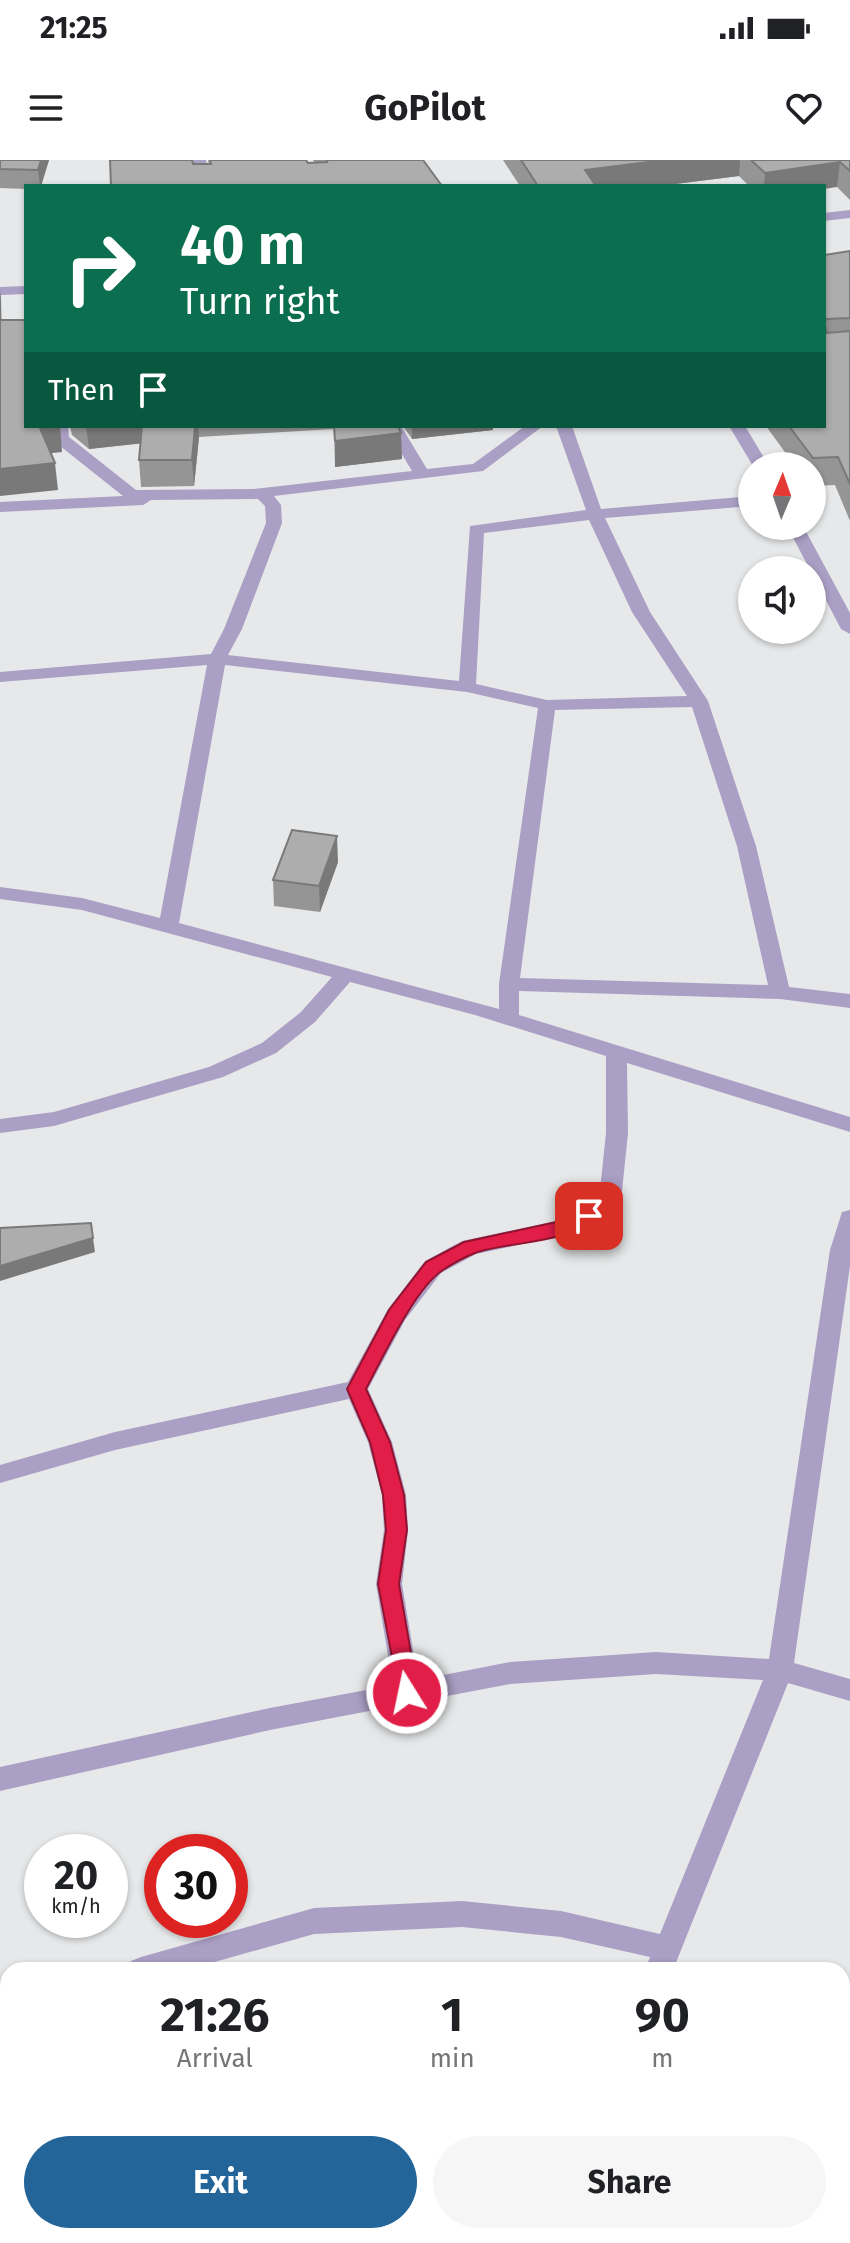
<!DOCTYPE html>
<html lang="en">
<head>
<meta charset="utf-8">
<style>
  :root { --surface:#fff; --page:#f6f6f6; --text:#202124; --muted:#757577; --accent:#236499 }
  body { margin:0; font-family:"Fira Sans",sans-serif; background:var(--page); color:var(--text); height:100vh; display:flex; flex-direction:column; font-size:30px; white-space:nowrap }
  * { box-sizing:border-box; margin:0 }
  p { font-size:26px; color:var(--muted) }
  .icon { flex:none; width:44px; height:44px; fill:none; stroke:currentColor; stroke-width:2; stroke-linecap:round; stroke-linejoin:round }
  .map { position:relative; flex:1; overflow:hidden }
  .drawer { position:absolute; left:0px; top:1802px; width:850px; height:282px; display:flex; flex-direction:column; background:var(--surface); border-radius:24px 24px 0 0; box-shadow:0 2px 6px #0004 }
  .drawer>* { flex:none }
  .hud { position:absolute; left:24px; top:24px; width:802px; height:244px; border-radius:0px; box-shadow:0 2px 6px #0004; background:#0b6e4f; color:#fff; overflow:hidden }
  .needle { width:52px; rotate:2deg }
  .controls { position:absolute; left:738px; top:292px; display:grid; gap:16px }
  .controls a { display:grid; place-items:center; width:88px; height:88px; border-radius:50%; background:var(--surface); box-shadow:0 2px 6px #0004; font-size:40px }
  .speed { position:absolute; left:24px; top:1674px; display:flex; gap:16px; font-size:40px; font-weight:700; text-align:center }
  .speed>* { display:grid; place-content:center; width:104px; height:104px; border-radius:50%; background:var(--surface); box-shadow:0 2px 6px #0004; line-height:1 }
  .speed small { font-size:20px; font-weight:400 }
  .speed .limit { border:12px solid #d22; background:#fff; color:#111 }
  .pin { position:absolute; display:grid; place-items:center; width:68px; height:68px; color:#fff; margin:-34px; border-radius:16px; box-shadow:0 4px 12px #0006 }
  .me { position:absolute; width:88px; margin:-44px; rotate:350deg; stroke-linejoin:round; filter:drop-shadow(0 0 6px #0008) }
  .turn { display:flex; align-items:center; gap:28px; height:168px; padding:0 24px; font-size:36px }
  .turn .icon { width:104px; height:104px; stroke-width:2.5 }
  .turn b { display:block; font-size:56px; line-height:68px }
  .then { display:flex; align-items:center; height:76px; padding:0 24px; background:#0003; gap:16px; font-size:30px }
  .eta { display:flex; justify-content:space-evenly; align-items:center; height:136px; text-align:center }
  .eta b { font-size:48px; font-weight:700; line-height:56px }
  .primary-button { display:flex; gap:16px; margin-top:auto; padding:16px 24px }
  .primary-button a { flex:1; height:92px; border-radius:48px; background:var(--accent); color:#fff; font-size:32px; font-weight:700; line-height:92px; text-align:center }
  .primary-button a+a { background:var(--page); color:var(--text) }
  .status { display:flex; justify-content:space-between; align-items:center; height:56px; padding:0 40px; background:var(--surface); direction:ltr }
  .status svg { height:22px; fill:currentColor }
  header { display:flex; justify-content:space-between; align-items:center; height:104px; padding:0 24px; background:var(--surface); font-size:36px; font-weight:700 }
  .map>svg:first-child { display:block }
  .lines { fill:none; stroke-linecap:round; stroke-linejoin:round }
  .minor { fill:#aa9fc4; fill-rule:evenodd }
  .wall { fill:#959596 }
  .shaded-wall { fill:#79797a }
  .building { fill:#adadae; stroke:#79797a; stroke-width:2 }
  .route { fill:#e11d48; stroke:#92132f; stroke-width:2 }
</style>
</head>
<body>
<div class="status"><b>21:25</b><svg viewBox="0 0 49 12"><path d="M0 12V9h3v3zM5 12V6h3v6zM10 12V3h3v9zM15 12V0h3v12zM26 1h20v11H26zM47 4h2v5h-2z"/></svg></div>
<header><svg class="icon" aria-label="menu" viewBox="0 0 24 24"><path d="M4 6h16M4 12h16M4 18h16"/></svg>GoPilot<svg class="icon" aria-label="heart" viewBox="0 0 24 24"><path d="M12 20l-8-8c-3-5 5-10 8-4 3-6 11-1 8 4z"/></svg></header>
<div class="map">
<svg width="850" height="2083" viewBox="0 0 850 2083">
  <rect width="100%" height="100%" fill="#e7e8e9"/>
  <g class="lines">
    <g class="minor">
      <polygon points="192,0 206,0 210,26 196,26"/>
      <polygon points="850,50 850,58 824,61 824,53"/>
      <polygon points="26,126 26,134 0,135 0,127"/>
      <path d="M52 266H68L69 277 136 330 253 329 412 311 385 266H401L427 309 473 304 525 266H543L483 311 274 336 281 345 282 363 242 469 228 495 459 521 470 366 586 350 556 266H572L601 349 752 336V346L605 358 650 452 708 541 756 686 789 827 850 834V848L780 839 519 831V855L850 957V972L627 903 628 973 622 1031 610 1050 597 1062 574 1073 476 1094 441 1113 405 1160 368 1229 392 1282 406 1335 408 1370 402 1424 418 1520 510 1502 656 1492 769 1499 830 1090 842 1052 850 1050V1106L794 1503 850 1519V1541L788 1523 673 1810H645L650 1797 561 1777 462 1767 314 1774 186 1810H127L131 1801 141 1797 314 1748 462 1741 561 1751 660 1774 763 1520 656 1514 510 1524 270 1570 0 1631V1607L270 1548 393 1525 376 1424 384 1370 382 1335 368 1282 349 1239 115 1290 0 1323V1305L115 1272 348 1222 388 1149 425 1101 462 1081 561 1060 581 1050 594 1038 600 1030 606 973V896L475 855 350 822 315 862 276 893 223 917 54 966 0 973V959L54 952 209 907 262 883 301 852 332 817 82 750 0 739V727L82 738 160 758 207 505 0 522V512L211 494 224 469 266 363 265 346 258 339 151 340 143 345 0 352V342L123 336 55 282ZM589 360 632 452 687 536 547 540 476 524 484 373ZM225 505 467 532 538 548 499 824V849L179 763ZM692 547 737 686 768 825 520 818 555 550Z"/>
      <polygon points="729,266 745,266 769,306 753,306"/>
      <polygon points="787,366 803,366 850,453 850,474 841,469"/>
      <polygon points="8,1835 8,1861 0,1863 0,1837"/>
      <polygon points="547,2076 577,2076 574,2083 544,2083"/>
    </g>
  </g>
  <g class="wall">
    <polygon points="0,0 49,0 41,26 26,26 26,29 0,28"/>
    <polygon points="208,0 306,0 308,3 315,3 313,0 423,0 442,26 193,4 209,4"/>
    <polygon points="503,0 850,0 850,40 837,27 824,26 749,26 739,16 659,26 520,26"/>
    <polygon points="850,91 850,361 835,325 812,326 812,306 795,306 766,266 824,266 824,95"/>
    <polygon points="70,266 398,266 402,299 335,307 334,269 199,277 194,326 141,327 139,300 141,283 89,289 72,275"/>
    <polygon points="403,266 493,266 493,270 412,279"/>
    <polygon points="338,702 320,752 274,746 273,720"/>
  </g>
  <g class="shaded-wall">
    <polygon points="41,0 49,0 41,26 40,26 38,10"/>
    <polygon points="664,0 740,0 739,16 659,26 585,26 585,10"/>
    <polygon points="840,2 837,27 824,29 824,26 764,26 765,13"/>
    <polygon points="0,130 1,138 2,185 0,168"/>
    <polygon points="60,266 62,292 43,294 40,268"/>
    <polygon points="86,266 144,266 145,283 89,289"/>
    <polygon points="195,266 198,266 199,277 194,326 192,300"/>
    <polygon points="412,266 493,266 493,270 412,279"/>
    <polygon points="401,273 402,299 335,307 335,281"/>
    <polygon points="55,303 58,330 0,336 0,309"/>
    <polygon points="337,676 338,702 320,752 319,726"/>
    <polygon points="93,1078 95,1092 0,1121 0,1106"/>
  </g>
  <g class="building">
    <polygon points="0,0 41,0 38,10 0,9"/>
    <polygon points="110,0 192,0 193,4 211,4 210,0 306,0 308,3 327,2 326,0 423,0 442,26 111,26"/>
    <polygon points="521,0 664,0 585,10 596,26 538,26"/>
    <polygon points="751,0 850,0 850,11 840,2 765,13"/>
    <polygon points="850,91 850,158 827,159 824,162 827,173 850,171 850,324 838,297 813,298 789,266 824,266 824,95"/>
    <polygon points="0,160 26,160 26,266 56,266 40,268 55,303 0,309"/>
    <polygon points="142,266 195,266 192,300 139,300"/>
    <polygon points="334,266 398,266 401,273 335,281"/>
    <polygon points="292,670 337,676 319,726 273,720"/>
    <polygon points="91,1063 93,1078 0,1106 0,1068"/>
  </g>
  <path class="route" d="M589 1050 595 1052 598 1056C581 1082 505 1082 475 1093 465 1097 452 1104 443 1110 415 1128 382 1199 366 1229L390 1282 404 1335 407 1370 399 1424 418 1533 415 1539 407 1542 400 1539 378 1424 386 1370 383 1335 370 1282 347 1229 389 1150 426 1102 464 1082 561 1061Z"/>
</svg>
<div class="controls">
<a><svg class="needle" viewBox="-14 -14 28 28"><path d="M0-13l5 13h-10z" fill="#e53935"/><path d="M0 13l5-13h-10z" fill="#757577"/></svg></a>
<a><svg class="icon" aria-label="sound" viewBox="0 0 24 24"><path d="M4 9h4l5-4v14l-5-4H4zM17 9q2 3 0 6"/></svg></a>
</div>
<div class="speed"><div>20<small>km/h</small></div><div class="limit">30</div></div>
<div class="pin" style="left:589px;top:1056px;background:#d93025"><svg class="icon" aria-label="arrive" viewBox="0 0 24 24"><path d="M6 21V4h12l-3 4 3 4H6"/></svg></div>
<svg class="me" style="left:407px;top:1533px" viewBox="-20 -20 40 40"><circle r="17" fill="#e11d48" stroke="#fff" stroke-width="3"/><path d="M0-11L8 9 0 5-8 9z" fill="#fff"/></svg>
<div class="hud">
<div class="turn"><svg class="icon" aria-label="right" viewBox="0 0 24 24"><path d="M7 20v-9h11M14 6l5 5-5 5"/></svg><div><b>40 m</b>Turn right</div></div>
<div class="then">Then<svg class="icon" aria-label="arrive" viewBox="0 0 24 24"><path d="M6 21V4h12l-3 4 3 4H6"/></svg></div>
</div>
<section class="drawer">
<div class="eta">
<div><b>21:26</b><p>Arrival</p></div>
<div><b>1</b><p>min</p></div>
<div><b>90</b><p>m</p></div>
</div>
<div class="primary-button"><a>Exit</a><a>Share</a></div>
</section>
</div>
</body>
</html>
